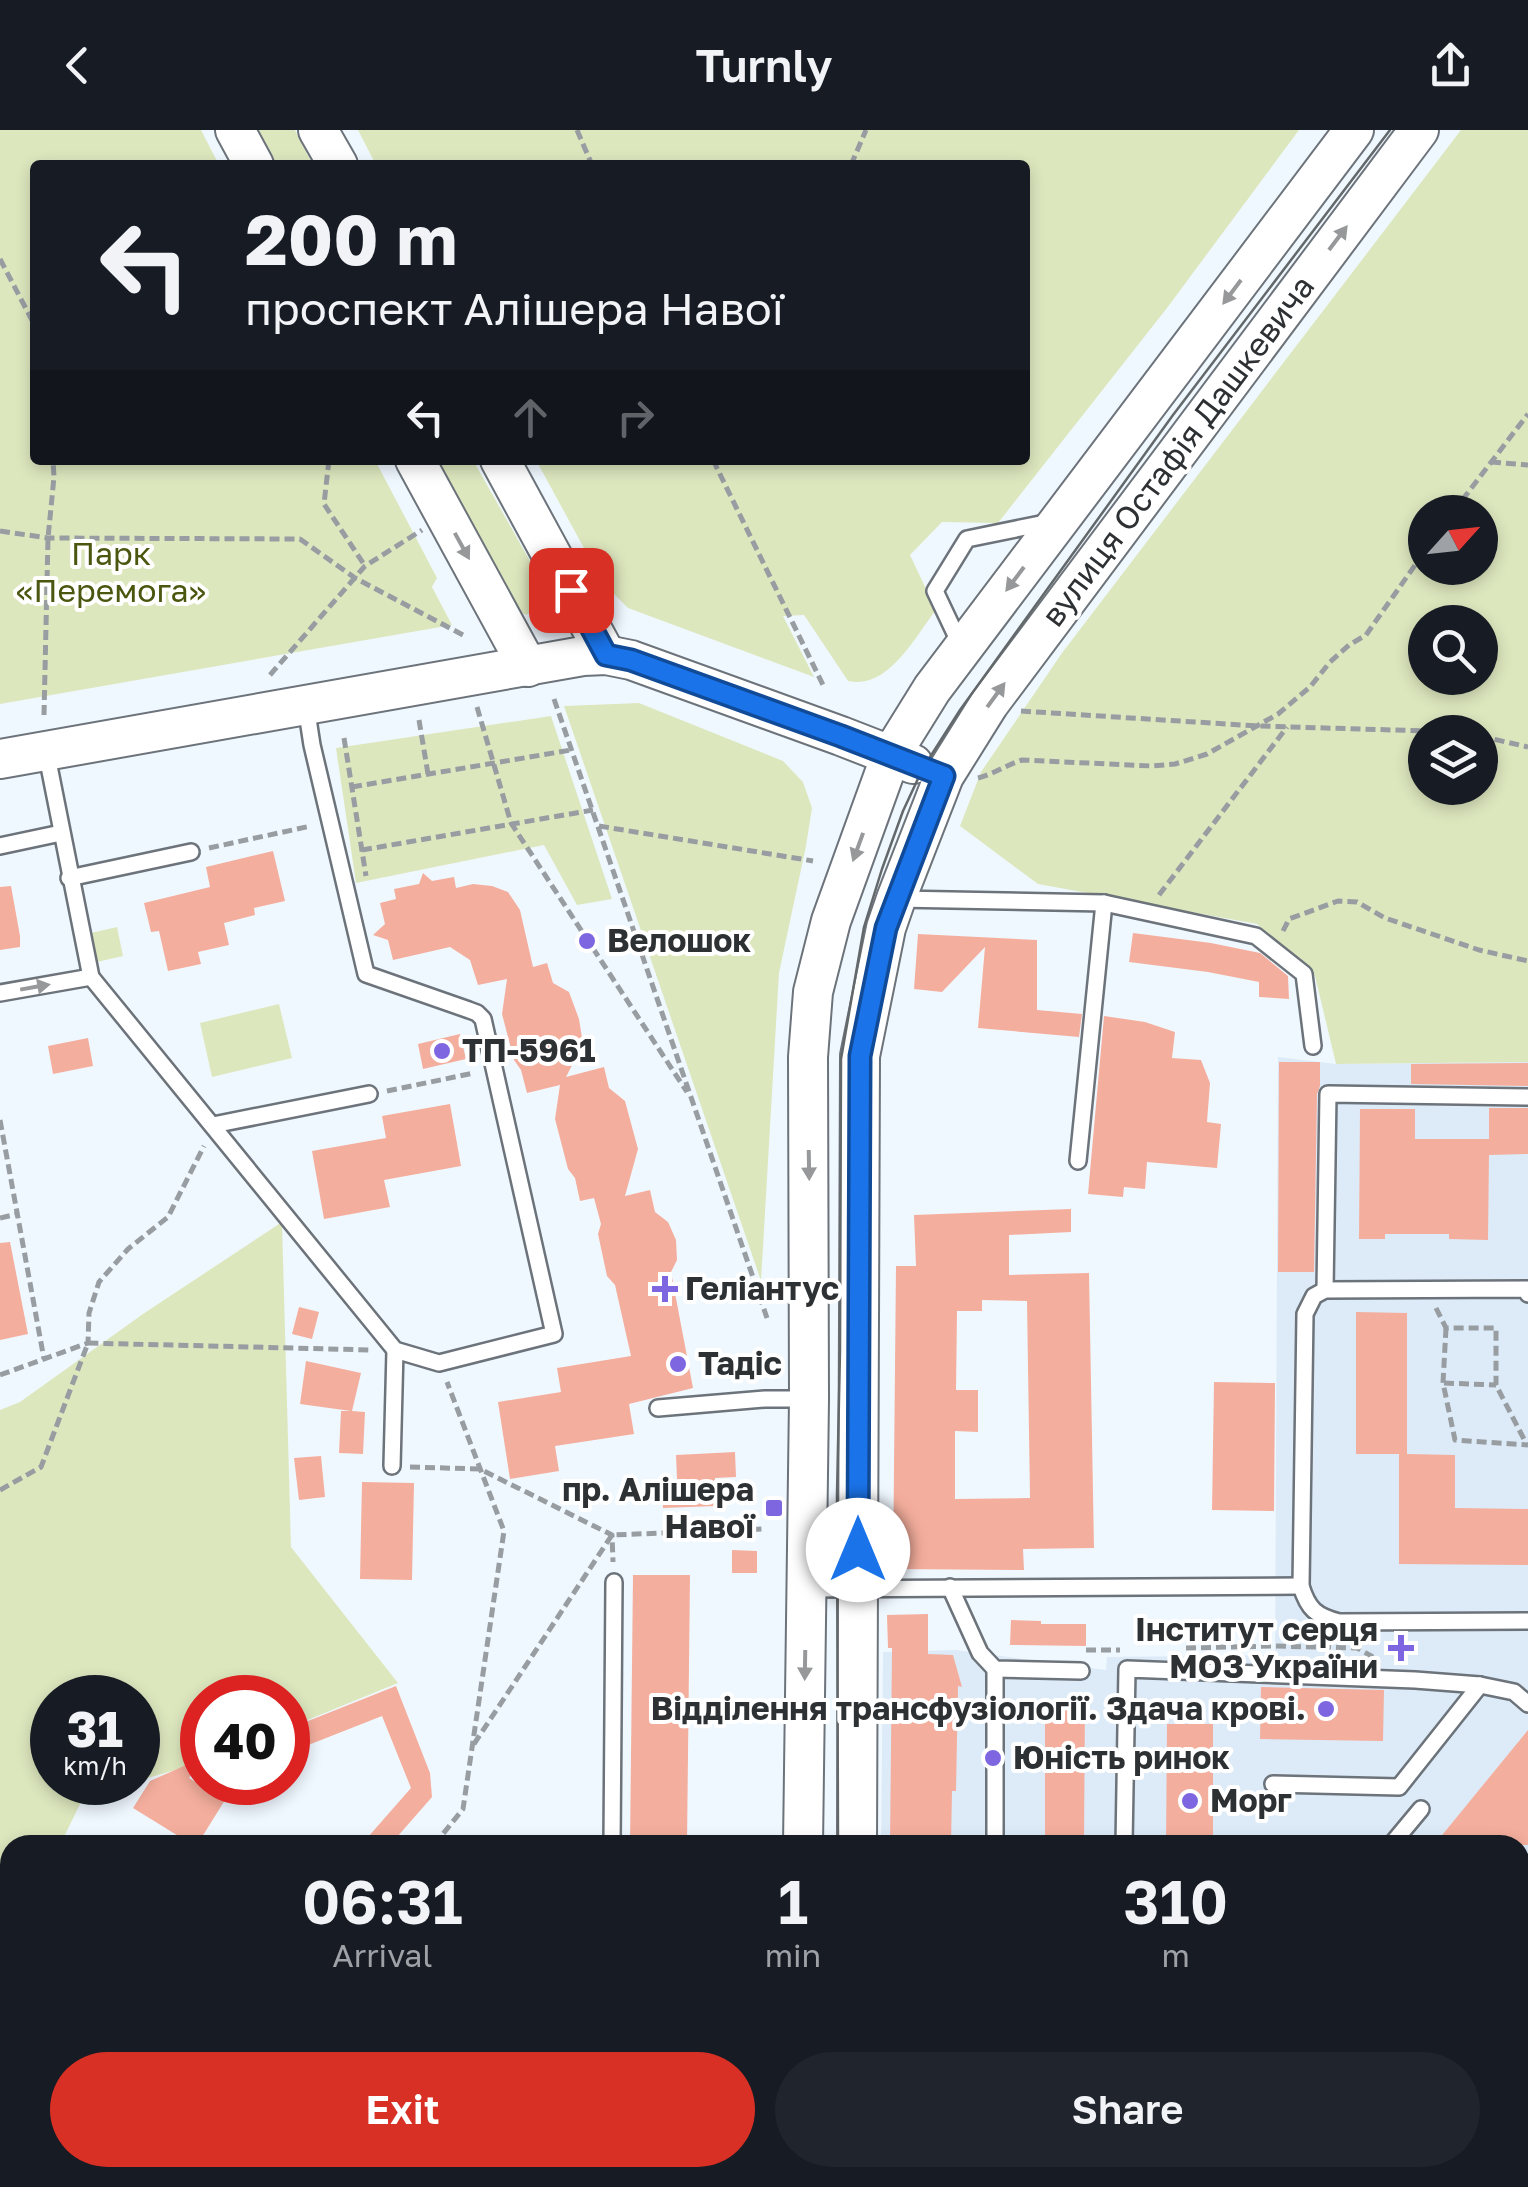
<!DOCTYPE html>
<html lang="en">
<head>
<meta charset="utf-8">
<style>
  :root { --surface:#171b24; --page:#20242c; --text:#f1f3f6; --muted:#9ea1a6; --accent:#d93025 }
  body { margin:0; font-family:"Golos Text",sans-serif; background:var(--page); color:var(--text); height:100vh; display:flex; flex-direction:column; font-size:38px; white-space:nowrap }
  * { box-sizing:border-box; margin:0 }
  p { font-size:32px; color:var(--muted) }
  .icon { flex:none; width:55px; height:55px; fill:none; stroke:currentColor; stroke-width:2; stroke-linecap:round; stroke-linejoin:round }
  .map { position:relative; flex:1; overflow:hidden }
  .sheet { position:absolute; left:0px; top:1705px; width:1530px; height:352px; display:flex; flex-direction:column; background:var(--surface); border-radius:30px 30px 0 0; box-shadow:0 5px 15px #0003 }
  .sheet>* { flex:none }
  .guide { position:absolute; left:30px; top:30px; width:1000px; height:305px; border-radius:10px; box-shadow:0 5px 15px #0003; background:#171b24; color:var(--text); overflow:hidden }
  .needle { width:65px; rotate:63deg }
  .controls { position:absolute; left:1408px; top:365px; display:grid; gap:20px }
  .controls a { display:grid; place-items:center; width:90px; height:90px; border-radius:50%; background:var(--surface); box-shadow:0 5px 15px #0003; font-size:50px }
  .speed { position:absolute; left:30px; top:1545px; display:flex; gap:20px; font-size:50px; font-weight:700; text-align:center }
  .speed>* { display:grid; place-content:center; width:130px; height:130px; border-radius:50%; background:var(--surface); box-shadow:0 5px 15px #0003; line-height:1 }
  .speed small { font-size:25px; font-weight:400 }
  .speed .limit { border:15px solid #d22; background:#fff; color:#111 }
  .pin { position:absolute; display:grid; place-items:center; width:85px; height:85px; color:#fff; margin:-42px; border-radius:20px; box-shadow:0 5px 15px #0006 }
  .me { position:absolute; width:110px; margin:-55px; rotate:0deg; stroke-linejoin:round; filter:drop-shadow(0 0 8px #0008) }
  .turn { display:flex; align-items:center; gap:35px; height:210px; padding:0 50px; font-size:45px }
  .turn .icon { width:130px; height:130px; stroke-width:2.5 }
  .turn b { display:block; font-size:70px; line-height:85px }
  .lanes { display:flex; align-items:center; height:95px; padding:0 50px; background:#0003; justify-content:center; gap:50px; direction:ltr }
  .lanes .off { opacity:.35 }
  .eta { display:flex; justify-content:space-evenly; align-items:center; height:170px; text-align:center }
  .eta b { font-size:60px; font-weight:600; line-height:70px }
  .button { display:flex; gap:20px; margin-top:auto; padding:20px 50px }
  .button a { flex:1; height:115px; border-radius:60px; background:var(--accent); color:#fff; font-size:40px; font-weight:600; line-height:115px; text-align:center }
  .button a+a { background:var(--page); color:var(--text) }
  header { display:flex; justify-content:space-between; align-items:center; height:130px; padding:0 50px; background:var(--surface); font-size:45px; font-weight:600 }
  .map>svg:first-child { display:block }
  .built { fill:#ddebf8 }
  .education { fill:#fce8e0 }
  .green { fill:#dde7be; fill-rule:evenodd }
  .building { fill:#f4ae9d; fill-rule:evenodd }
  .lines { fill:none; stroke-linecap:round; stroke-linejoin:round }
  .service-casing { stroke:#6c737a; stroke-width:20 }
  .tertiary-casing { stroke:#6c737a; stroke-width:42 }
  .path { stroke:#989da2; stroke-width:5; stroke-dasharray:10 5; stroke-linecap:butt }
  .service { stroke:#fff; stroke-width:15 }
  .tertiary { stroke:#fff; stroke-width:38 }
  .tram { stroke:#63686b; stroke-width:2.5 }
  .oneway { fill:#969899 }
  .route-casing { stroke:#114b97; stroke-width:25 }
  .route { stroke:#1a73e8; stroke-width:18 }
  .poi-dot { fill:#7e66e1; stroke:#fff; stroke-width:4 }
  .labels { text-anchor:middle; stroke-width:8; stroke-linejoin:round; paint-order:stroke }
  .street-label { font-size:32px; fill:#2e3133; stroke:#fff }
  .park-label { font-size:32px; fill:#4b560f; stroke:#fff }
  .poi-label { font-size:32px; font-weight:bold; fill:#2e3133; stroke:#fff; text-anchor:start }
</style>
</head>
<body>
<header><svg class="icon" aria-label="back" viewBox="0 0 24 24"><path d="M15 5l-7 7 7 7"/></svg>Turnly<svg class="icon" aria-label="share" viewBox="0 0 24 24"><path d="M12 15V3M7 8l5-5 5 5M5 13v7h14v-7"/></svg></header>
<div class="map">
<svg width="1528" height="2057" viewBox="0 0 1528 2057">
  <rect width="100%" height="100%" fill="#f0f8ff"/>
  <polygon class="built" points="1278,927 1336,934 1528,932 1528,2057 879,2057 879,2048 1520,2048 1520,1715 881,1715 883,1522 956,1520 1106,1540 1107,1527 1275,1525"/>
  <polygon class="education" points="122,2048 452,2048 452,2057 115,2057"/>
  <g class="green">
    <polygon points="0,0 201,0 219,35 35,35 35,330 375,330 437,448 432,457 452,495 0,574"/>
    <polygon points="250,0 295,0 313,35 268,35"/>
    <path d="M358 0H1299L1167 178 998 393 942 392 910 425 936 480C914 508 888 560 848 551L804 485 783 486 814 547 628 478 603 453 536 330H1025V35H376Z"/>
    <path d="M1461 0H1528V932L1336 934 1315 846 1257 794 1038 754 960 696 981 642 1062 523ZM1425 382H1480V438H1425ZM1425 492H1480V548H1425ZM1425 602H1480V658H1425Z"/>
    <polygon points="425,330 473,330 548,463 544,476 526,485 509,477"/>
    <polygon points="639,573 783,631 803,652 812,678 806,716 779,843 761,1151 564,576"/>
    <polygon points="551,586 612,769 577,775 544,715 356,753 336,618"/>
    <polygon points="117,797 123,826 97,832 91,803"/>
    <polygon points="279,874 292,928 212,947 200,893"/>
    <polygon points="282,1092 291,1417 398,1553 288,1598 288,1568 202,1568 202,1632 138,1651 138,1568 52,1568 52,1652 134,1653 83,1668 60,1715 10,1715 10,2035 0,2048 0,1280 20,1272 143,1184"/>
  </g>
  <g class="building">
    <polygon points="273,721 285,771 254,778 255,785 224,793 229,815 198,822 201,834 168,841 159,801 151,802 144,773 210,757 206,737"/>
    <polygon points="423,743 432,751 454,747 456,758 473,754 492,756 508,762 520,780 533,837 547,833 553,853 569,862 579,889 583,914 566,947 604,937 609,958 625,971 638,1019 625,1066 650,1060 655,1082 668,1092 676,1110 677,1130 671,1142 693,1258 629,1274 634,1304 555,1316 559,1341 510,1349 498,1272 561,1262 557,1238 631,1226 615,1155 607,1146 598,1104 601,1094 594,1068 580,1071 575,1048 568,1039 555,989 560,955 527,963 521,940 514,930 502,884 507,849 478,855 470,830 450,817 393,830 388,810 373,805 385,794 380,773 396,769 394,759 419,754"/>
    <polygon points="11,756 20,806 20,817 0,820 0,757"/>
    <polygon points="1133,803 1211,813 1260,823 1288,846 1289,869 1259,867 1259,852 1208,842 1129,832"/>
    <polygon points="918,804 1037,810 1037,880 1082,884 1079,907 978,898 985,817 942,862 914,859"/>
    <polygon points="1104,886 1145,892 1175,902 1172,928 1201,930 1210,953 1207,992 1221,994 1217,1038 1147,1032 1145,1059 1124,1057 1123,1067 1088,1064"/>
    <polygon points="460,904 466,929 423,939 418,914"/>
    <polygon points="88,908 93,936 53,944 48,916"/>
    <polygon points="1279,932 1320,932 1320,956 1317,964 1314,1142 1278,1142"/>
    <polygon points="1528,933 1528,956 1411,954 1411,934"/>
    <polygon points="450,974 461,1036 384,1050 390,1077 324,1089 312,1021 386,1008 382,986"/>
    <polygon points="1489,978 1528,978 1528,1024 1489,1025 1488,1110 1449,1109 1449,1104 1385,1104 1385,1109 1359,1109 1360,979 1415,979 1415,1009 1489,1009"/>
    <path d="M1071 1079V1102L1009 1105V1145L1089 1143 1094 1418 1023 1419 1024 1440 893 1439 896 1136H916L914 1085ZM982 1170 1027 1171 1030 1368 955 1369V1301L978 1302V1260H956L957 1181H982Z"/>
    <polygon points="10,1112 28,1204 0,1210 0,1113"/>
    <polygon points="299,1177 319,1182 312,1209 292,1204"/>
    <polygon points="1356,1182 1407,1183 1407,1324 1455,1325 1455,1378 1528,1379 1528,1435 1399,1434 1399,1324 1356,1324"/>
    <polygon points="306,1231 361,1243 352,1281 365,1282 363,1324 339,1323 341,1281 351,1281 300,1274"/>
    <polygon points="1214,1252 1275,1253 1274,1381 1212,1380"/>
    <polygon points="735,1322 736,1347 715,1348 716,1376 663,1378 662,1349 677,1349 676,1325"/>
    <polygon points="321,1326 325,1367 299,1370 294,1328"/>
    <polygon points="362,1352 414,1353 412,1450 360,1449"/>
    <polygon points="732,1420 757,1421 757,1443 732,1443"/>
    <polygon points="633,1445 690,1445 687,1715 630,1715"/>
    <polygon points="928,1484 928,1524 953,1525 962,1557 958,1556 956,1661 952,1661 951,1715 890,1715 892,1518 888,1518 887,1485"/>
    <polygon points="1011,1490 1041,1491 1041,1494 1086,1494 1086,1516 1010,1515"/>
    <polygon points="396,1556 430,1643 432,1667 390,1715 361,1715 411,1658 382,1586 288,1623 288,1599"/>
    <polygon points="1261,1557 1384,1560 1383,1611 1260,1609"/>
    <polygon points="1045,1570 1085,1570 1084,1715 1045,1715"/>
    <polygon points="1167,1594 1213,1594 1213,1715 1166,1715"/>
    <polygon points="1528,1600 1528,1715 1434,1715"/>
    <polygon points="202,1628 189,1648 225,1670 197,1715 193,1715 133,1678 150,1651"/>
  </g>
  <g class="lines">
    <g class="service-casing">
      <g id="service">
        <polyline points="961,516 935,461 967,409 1050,392"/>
        <polyline points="46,621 91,847 395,1220 439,1233 554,1204 483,889 477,883 469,880 366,844 312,615 306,576"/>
        <polyline points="0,716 61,703"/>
        <polyline points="69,748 191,722"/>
        <polyline points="897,769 1104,773 1256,806 1304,844 1313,916"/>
        <polyline points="0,863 91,847"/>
        <polyline points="213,995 369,964"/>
        <polyline points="1078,1031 1104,773"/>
        <polyline points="1325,1160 1328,964 1528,967"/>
        <path d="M1528 1164V1159L1325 1160 1314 1166 1305 1184 1301 1456C1308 1479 1316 1486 1339 1492L1528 1491"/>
        <polyline points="658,1278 765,1269 809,1269"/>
        <polyline points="392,1336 395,1220"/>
        <polyline points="950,1457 980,1523 995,1539 1081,1541"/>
        <polyline points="807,1459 1301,1456"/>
        <polyline points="1273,1654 1399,1657 1480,1555"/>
        <polyline points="612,1715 614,1452"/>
        <polyline points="995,1715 995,1539"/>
        <polyline points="1124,1715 1127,1539 1415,1550 1480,1555 1514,1562 1528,1574"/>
        <polyline points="1391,1715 1421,1679"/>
        <polyline points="1520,1910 1528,1917"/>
        <polyline points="1520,1966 1528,1956"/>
        <polyline points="382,2048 382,2057"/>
        <polyline points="87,2057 95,2048"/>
        <polyline points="616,2057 623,2048"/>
        <polyline points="994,2057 994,2048"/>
        <polyline points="1120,2057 1120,2048"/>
        <polyline points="1447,2057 1455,2048"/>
      </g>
    </g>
    <g class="tertiary-casing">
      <g id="tertiary">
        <polyline points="235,0 254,35"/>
        <polyline points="318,0 338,35"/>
        <polyline points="415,330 528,537"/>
        <polyline points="500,330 606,525"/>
        <polyline points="0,629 583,526 606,525 631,530 841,606 913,634"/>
        <polyline points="803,1715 809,1269 808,927 813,862 831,791 891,625 932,559 1354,0"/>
        <polyline points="857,1715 860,926 886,798 896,769 944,646 989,574 1419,0"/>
        <polyline points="800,2048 800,2057"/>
        <polyline points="854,2057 854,2048"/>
      </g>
    </g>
    <g class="path">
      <polyline points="577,0 592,35"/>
      <polyline points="851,35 866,0"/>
      <polyline points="0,129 35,196"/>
      <polyline points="329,330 324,374 365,436"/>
      <polyline points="713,330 824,557"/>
      <polyline points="1491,332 1528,335"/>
      <polyline points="1453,382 1528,284"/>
      <polyline points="0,401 48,408 300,409 355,448 463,505"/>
      <polyline points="270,545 365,436 422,400"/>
      <polyline points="554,569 767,1188"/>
      <polyline points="477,577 511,693 687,962"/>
      <polyline points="1021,581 1258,596 1462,602"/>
      <polyline points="44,585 48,408 54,347 53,330"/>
      <polyline points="419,590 428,644"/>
      <polyline points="1480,606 1528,617"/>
      <polyline points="344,608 366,746"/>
      <path d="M978 648C994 644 1006 635 1022 630L1152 636 1175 634 1207 624 1278 584 1310 557 1330 532 1349 515 1366 505 1425 421"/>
      <polyline points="352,657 571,620"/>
      <polyline points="599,696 813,731"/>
      <polyline points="209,718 311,696"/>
      <polyline points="362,720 593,680"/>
      <polyline points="1159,765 1287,597"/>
      <polyline points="1283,801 1289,789 1338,771 1357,772 1385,788 1479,820 1528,831"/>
      <polyline points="387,961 474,943"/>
      <polyline points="0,990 44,1229"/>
      <polyline points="0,1088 17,1084"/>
      <polyline points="1436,1178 1446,1198 1496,1198 1496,1255 1527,1315"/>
      <polyline points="1446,1198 1443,1253 1455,1310 1528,1315"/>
      <polyline points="0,1245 88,1213 89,1183 99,1152 128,1119 168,1087 204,1016"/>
      <polyline points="1444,1253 1496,1255"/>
      <polyline points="410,1337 480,1339 612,1405 613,1432"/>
      <polyline points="0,1360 41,1337 88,1213 370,1220"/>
      <polyline points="1186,1518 1275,1516 1357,1518 1373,1527"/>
      <polyline points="1086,1520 1120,1520"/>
      <polyline points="474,1614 612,1405 764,1399"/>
      <polyline points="434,1715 463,1679 504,1401 447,1252"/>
    </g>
    <use href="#service" class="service"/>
    <use href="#tertiary" class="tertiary"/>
    <g class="tram">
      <polyline points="838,1715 837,1364 840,1221 841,929 864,797 882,739 903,681 923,638 960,580 1173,285 1390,0"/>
      <polyline points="823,2057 823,2048"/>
    </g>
  </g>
  <defs><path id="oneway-solid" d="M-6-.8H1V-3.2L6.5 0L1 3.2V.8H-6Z" transform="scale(2.5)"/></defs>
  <g class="oneway">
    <use href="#oneway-solid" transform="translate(1338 108) rotate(-53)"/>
    <use href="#oneway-solid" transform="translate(1232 162) rotate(127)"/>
    <use href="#oneway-solid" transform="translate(462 416) rotate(61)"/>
    <use href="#oneway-solid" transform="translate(1015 449) rotate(127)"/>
    <use href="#oneway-solid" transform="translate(996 565) rotate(-54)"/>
    <use href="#oneway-solid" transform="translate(858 717) rotate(110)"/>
    <use href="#oneway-solid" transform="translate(35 857) rotate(-10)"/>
    <use href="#oneway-solid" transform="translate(809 1035) rotate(89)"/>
    <use href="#oneway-solid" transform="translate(805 1535) rotate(91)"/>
  </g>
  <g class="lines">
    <g class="route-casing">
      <polyline id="route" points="571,460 606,525 631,530 841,606 944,646 886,798 860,926 858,1420"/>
    </g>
    <use href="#route" class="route"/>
  </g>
  <g class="poi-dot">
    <circle cx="587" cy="811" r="10"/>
    <circle cx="442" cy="921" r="10"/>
    <path d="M660 1144h10v10h10v10h-10v10h-10v-10h-10v-10h10z"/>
    <circle cx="678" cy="1234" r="10"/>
    <rect x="764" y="1368" width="20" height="20" rx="5"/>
    <path d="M1396 1503h10v10h10v10h-10v10h-10v-10h-10v-10h10z"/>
    <circle cx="1326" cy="1579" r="10"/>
    <circle cx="993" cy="1628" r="10"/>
    <circle cx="1190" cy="1671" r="10"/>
  </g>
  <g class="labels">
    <g class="street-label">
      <text transform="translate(1178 321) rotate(-53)" y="11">вулиця Остафія Дашкевича</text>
    </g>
    <g class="park-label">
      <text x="111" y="435">Парк<tspan x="111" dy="37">«Перемога»</tspan></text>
    </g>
    <g class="poi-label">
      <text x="607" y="822">Велошок</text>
      <text x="462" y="932">ТП-5961</text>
      <text x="685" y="1170">Геліантус</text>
      <text x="698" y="1245">Тадіс</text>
      <text x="754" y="1371" text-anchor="end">пр. Алішера<tspan x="754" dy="37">Навої</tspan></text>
      <text x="1378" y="1511" text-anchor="end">Інститут серця<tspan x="1378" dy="37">МОЗ України</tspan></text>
      <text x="1306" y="1590" text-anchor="end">Відділення трансфузіології. Здача крові.</text>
      <text x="1013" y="1639">Юність ринок</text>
      <text x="1210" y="1682">Морг</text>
    </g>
  </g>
</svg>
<div class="controls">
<a><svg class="needle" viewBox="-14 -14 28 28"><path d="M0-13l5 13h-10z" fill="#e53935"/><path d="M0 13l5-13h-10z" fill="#9ea1a6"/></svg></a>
<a><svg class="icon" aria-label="search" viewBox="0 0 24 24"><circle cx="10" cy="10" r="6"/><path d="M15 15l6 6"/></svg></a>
<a><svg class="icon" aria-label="layers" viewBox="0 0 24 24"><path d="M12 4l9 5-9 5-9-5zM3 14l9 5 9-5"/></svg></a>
</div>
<div class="speed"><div>31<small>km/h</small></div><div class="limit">40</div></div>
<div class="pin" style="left:571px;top:460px;background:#d93025"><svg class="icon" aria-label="arrive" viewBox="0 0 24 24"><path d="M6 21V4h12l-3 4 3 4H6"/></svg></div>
<svg class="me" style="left:858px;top:1420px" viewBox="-20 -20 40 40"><circle r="19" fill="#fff"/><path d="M0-13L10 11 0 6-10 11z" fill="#1a73e8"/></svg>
<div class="guide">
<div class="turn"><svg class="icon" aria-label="left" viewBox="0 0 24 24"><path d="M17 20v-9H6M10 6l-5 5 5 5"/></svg><div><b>200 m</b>проспект Алішера Навої</div></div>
<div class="lanes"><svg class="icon" aria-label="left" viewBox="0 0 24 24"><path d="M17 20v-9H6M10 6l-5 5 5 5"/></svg><svg class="icon off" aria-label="ahead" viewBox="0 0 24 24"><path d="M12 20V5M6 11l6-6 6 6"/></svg><svg class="icon off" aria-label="right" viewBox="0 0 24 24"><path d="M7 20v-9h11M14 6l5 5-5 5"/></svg></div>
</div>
<section class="sheet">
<div class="eta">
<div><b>06:31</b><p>Arrival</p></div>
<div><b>1</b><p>min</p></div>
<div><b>310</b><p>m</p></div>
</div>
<div class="button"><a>Exit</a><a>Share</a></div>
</section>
</div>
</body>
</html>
